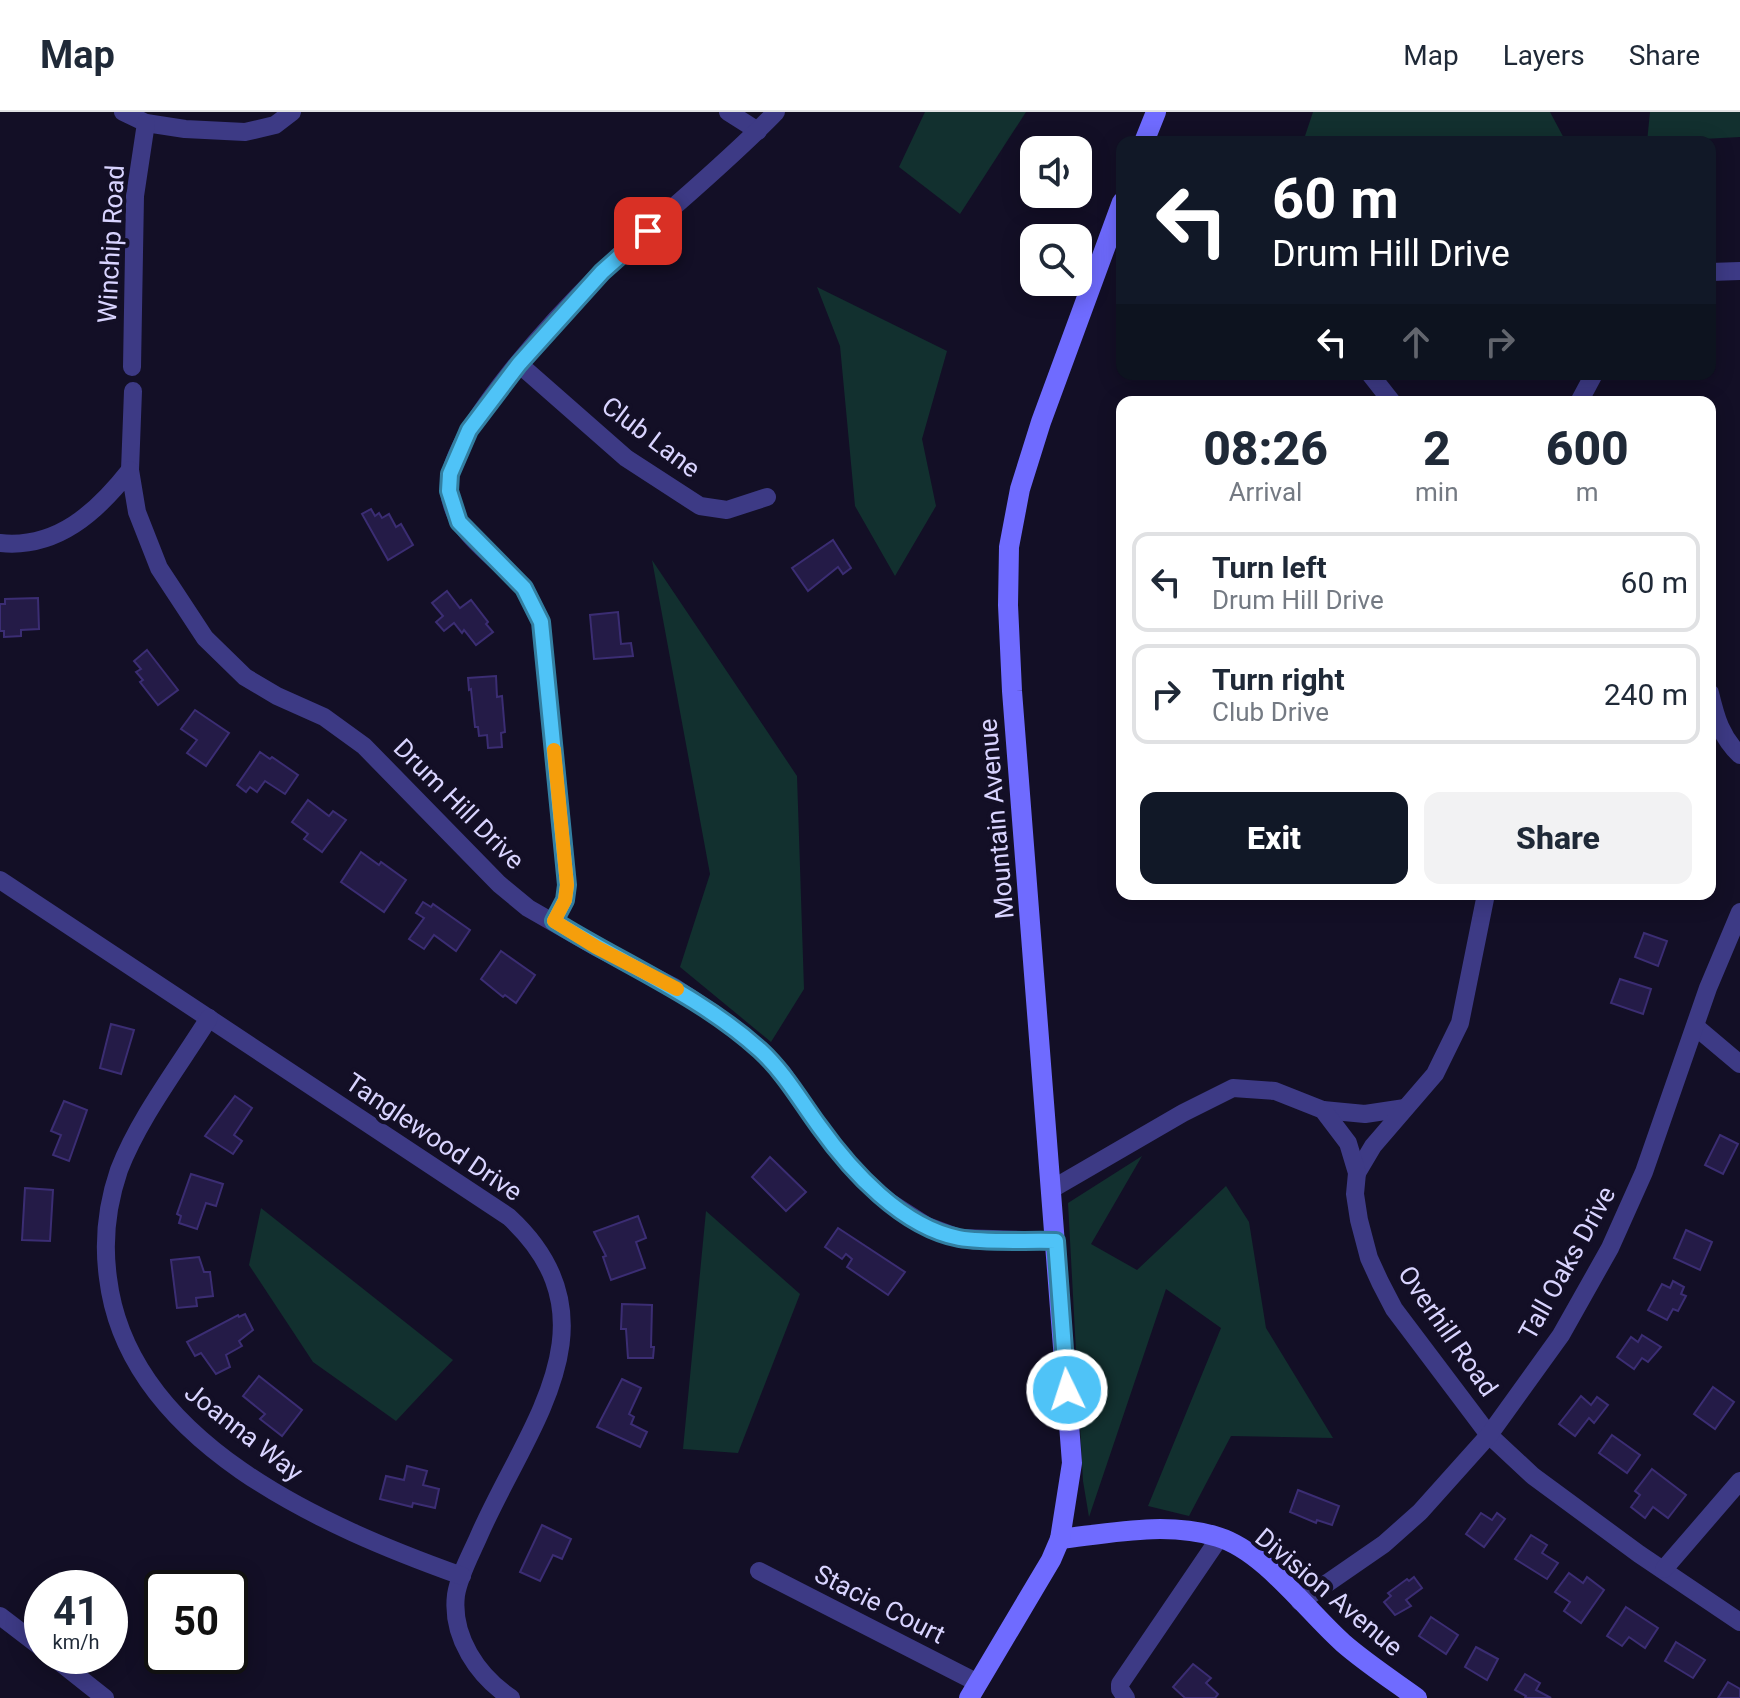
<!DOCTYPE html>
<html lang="en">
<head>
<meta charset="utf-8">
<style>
  :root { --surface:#fff; --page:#f2f2f3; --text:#1f2937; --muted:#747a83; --line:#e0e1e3; --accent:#111827 }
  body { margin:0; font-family:Roboto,sans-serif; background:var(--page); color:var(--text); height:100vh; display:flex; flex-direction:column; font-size:30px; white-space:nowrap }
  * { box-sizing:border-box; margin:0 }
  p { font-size:26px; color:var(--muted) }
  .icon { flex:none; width:44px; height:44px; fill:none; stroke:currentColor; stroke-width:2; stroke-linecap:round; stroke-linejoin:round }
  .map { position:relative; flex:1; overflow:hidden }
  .side { position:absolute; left:1116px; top:284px; width:600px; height:504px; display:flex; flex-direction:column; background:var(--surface); border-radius:16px; box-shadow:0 4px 20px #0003 }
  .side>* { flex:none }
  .guide { position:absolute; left:1116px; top:24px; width:600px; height:244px; border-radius:16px; box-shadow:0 4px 20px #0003; background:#111827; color:#fff; overflow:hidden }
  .tools { position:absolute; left:1020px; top:24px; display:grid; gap:16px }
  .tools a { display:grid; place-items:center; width:72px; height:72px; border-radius:16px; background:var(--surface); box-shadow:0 4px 20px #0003; font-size:40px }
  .speed { position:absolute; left:24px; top:1458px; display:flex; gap:16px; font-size:40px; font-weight:700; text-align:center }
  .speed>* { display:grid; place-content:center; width:104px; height:104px; border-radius:50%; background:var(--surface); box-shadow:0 4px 20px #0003; line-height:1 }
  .speed small { font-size:20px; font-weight:400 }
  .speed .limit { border:4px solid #111; border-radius:12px; background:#fff; color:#111 }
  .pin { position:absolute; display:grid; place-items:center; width:68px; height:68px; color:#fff; margin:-34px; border-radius:16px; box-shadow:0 4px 12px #0006 }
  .me { position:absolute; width:88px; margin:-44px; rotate:356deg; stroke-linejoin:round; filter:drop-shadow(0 0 6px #0008) }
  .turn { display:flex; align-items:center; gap:28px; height:168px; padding:0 24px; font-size:36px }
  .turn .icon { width:104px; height:104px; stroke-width:2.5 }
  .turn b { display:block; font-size:56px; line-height:68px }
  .lanes { display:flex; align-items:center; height:76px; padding:0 24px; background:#0003; justify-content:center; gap:40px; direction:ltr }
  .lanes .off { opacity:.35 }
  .eta { display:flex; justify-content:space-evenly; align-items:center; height:136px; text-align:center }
  .eta b { font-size:48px; font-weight:800; line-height:56px }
  .button { display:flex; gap:16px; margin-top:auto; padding:16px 24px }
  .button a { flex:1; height:92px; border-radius:16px; background:var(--accent); color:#fff; font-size:32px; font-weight:800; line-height:92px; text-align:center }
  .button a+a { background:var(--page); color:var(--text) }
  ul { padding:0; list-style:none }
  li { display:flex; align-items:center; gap:24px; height:100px; margin:0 16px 12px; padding:0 8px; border:4px solid var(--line); border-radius:16px }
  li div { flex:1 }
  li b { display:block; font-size:30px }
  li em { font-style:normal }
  header { display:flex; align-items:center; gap:48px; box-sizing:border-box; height:112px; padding:0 40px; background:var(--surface); border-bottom:2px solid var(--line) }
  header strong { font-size:38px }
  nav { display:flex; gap:44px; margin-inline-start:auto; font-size:28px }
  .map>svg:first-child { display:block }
  .green { fill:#12302f }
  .building { fill:#241b47; stroke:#3b2d73; stroke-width:2 }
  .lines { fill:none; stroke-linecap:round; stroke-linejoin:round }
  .street { stroke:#3d3a85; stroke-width:18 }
  .secondary { stroke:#6f6bff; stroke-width:20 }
  .route-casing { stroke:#337fa1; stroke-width:20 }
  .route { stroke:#4fc3f7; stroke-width:14 }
  .slow { stroke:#f59e0b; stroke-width:14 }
  .labels { text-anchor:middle; stroke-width:8; stroke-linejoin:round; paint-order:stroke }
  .street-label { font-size:26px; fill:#d9d4ff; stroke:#130f26 }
</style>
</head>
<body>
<header>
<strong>Map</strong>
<nav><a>Map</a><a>Layers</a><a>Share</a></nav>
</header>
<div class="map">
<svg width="1740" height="1586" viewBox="0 0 1740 1586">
  <rect width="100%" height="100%" fill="#130f26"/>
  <g class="green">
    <polygon points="925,0 1026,0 960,102 899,55"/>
    <polygon points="1313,0 1550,0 1566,30 1303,30"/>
    <polygon points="1650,0 1740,0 1740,25 1647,30"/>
    <polygon points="817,175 947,239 922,327 936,394 895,464 855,394 840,234"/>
    <polygon points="652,448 797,664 804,877 771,930 680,855 710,762"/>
    <polygon points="1142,1044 1091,1132 1137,1158 1226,1074 1249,1110 1266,1216 1333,1326 1231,1324 1189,1404 1148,1394 1221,1216 1166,1177 1089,1405 1083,1369 1068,1091"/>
    <polygon points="261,1096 453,1248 396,1309 313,1250 249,1153"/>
    <polygon points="706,1099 800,1182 738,1341 683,1337"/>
  </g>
  <g class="building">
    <polygon points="371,397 375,404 379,401 382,406 389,402 396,415 401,412 413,433 388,448 362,402"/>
    <polygon points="833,428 851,456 843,462 838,455 808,479 792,456"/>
    <polygon points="447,479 460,496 471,488 488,510 486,512 493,520 476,533 464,518 462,521 454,511 444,519 436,510 443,504 432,491"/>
    <polygon points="38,486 39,517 21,518 21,524 4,525 4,519 0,519 0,492 5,492 5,487"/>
    <polygon points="618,500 621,532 631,531 633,544 594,547 590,503"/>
    <polygon points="147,538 178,578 158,593 140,570 143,568 136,560 141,557 134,549"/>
    <polygon points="496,564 497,585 502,584 505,620 501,621 502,635 488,636 487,623 479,624 478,615 475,615 471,577 469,578 468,566"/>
    <polygon points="195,598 229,621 206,654 187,641 197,628 181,617"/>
    <polygon points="260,640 270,647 272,645 298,663 285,682 265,669 257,680 250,675 246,680 237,673"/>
    <polygon points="308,688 329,704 333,699 346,708 322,740 304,727 308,722 292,710"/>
    <polygon points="361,740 379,753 381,750 406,768 384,800 341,770"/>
    <polygon points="423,790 431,795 433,792 470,818 456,839 434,823 424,837 409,827 424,806 416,801"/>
    <polygon points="1644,821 1667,829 1658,854 1635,845"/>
    <polygon points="501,839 535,863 516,891 505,883 503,885 481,867"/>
    <polygon points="1620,867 1651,877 1643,902 1611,891"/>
    <polygon points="111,912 134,918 121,962 100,956"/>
    <polygon points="235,984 252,996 234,1023 242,1029 233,1042 205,1024"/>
    <polygon points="64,989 87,998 69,1049 53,1043 61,1023 51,1019"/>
    <polygon points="1720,1023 1738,1032 1723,1062 1705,1053"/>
    <polygon points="770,1045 806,1080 786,1099 752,1065"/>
    <polygon points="191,1062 223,1072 216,1094 206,1091 197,1117 179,1111 181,1104 177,1102"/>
    <polygon points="25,1076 53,1078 50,1129 22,1128"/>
    <polygon points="638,1104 646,1126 636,1130 645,1156 611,1168 603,1145 606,1144 594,1120"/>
    <polygon points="838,1116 905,1160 888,1183 847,1155 852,1147 846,1142 842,1147 825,1135"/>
    <polygon points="1686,1118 1712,1130 1700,1158 1674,1146"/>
    <polygon points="199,1145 204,1160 210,1160 213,1184 196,1186 197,1194 177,1196 171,1148"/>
    <polygon points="1673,1169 1684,1175 1681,1182 1686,1184 1678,1199 1673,1197 1667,1208 1648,1198 1662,1172 1670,1176"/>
    <polygon points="622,1192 652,1193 651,1235 654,1235 653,1246 628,1246 626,1217 621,1217"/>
    <polygon points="245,1202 253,1218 239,1229 242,1234 226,1243 230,1255 216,1262 201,1241 195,1244 187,1230 238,1203 239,1205"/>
    <polygon points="1642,1223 1661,1235 1648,1250 1642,1246 1634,1257 1617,1245 1631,1225 1638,1230"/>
    <polygon points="259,1264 302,1298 282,1324 260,1307 265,1302 243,1284"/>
    <polygon points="622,1267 641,1276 629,1302 634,1305 631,1312 647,1320 640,1335 597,1315"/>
    <polygon points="1713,1275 1734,1290 1715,1317 1694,1302"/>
    <polygon points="1581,1284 1591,1293 1597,1285 1608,1293 1594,1311 1589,1306 1575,1324 1559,1312"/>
    <polygon points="1612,1323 1640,1343 1627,1361 1599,1341"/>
    <polygon points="407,1354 427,1359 423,1373 439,1377 435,1396 413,1391 412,1395 380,1387 386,1364 404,1368"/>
    <polygon points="1652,1357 1686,1383 1668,1406 1653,1395 1645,1406 1631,1395 1640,1383 1635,1379"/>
    <polygon points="1298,1378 1339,1394 1332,1413 1317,1408 1316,1411 1290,1400"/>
    <polygon points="1481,1401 1492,1408 1497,1401 1505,1407 1484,1435 1466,1422"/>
    <polygon points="542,1413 571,1427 562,1447 553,1443 540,1469 520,1460"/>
    <polygon points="1531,1423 1547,1433 1542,1441 1558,1451 1547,1467 1515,1447"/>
    <polygon points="1569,1461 1583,1471 1587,1465 1604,1478 1581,1511 1564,1499 1570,1490 1555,1480"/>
    <polygon points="1414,1465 1422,1476 1406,1488 1411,1494 1395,1503 1384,1490 1391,1484 1388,1481 1407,1467 1409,1469"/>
    <polygon points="1626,1495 1658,1516 1645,1536 1629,1525 1622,1534 1607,1524"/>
    <polygon points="1431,1505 1458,1523 1446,1542 1419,1524"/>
    <polygon points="1676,1530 1705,1548 1693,1566 1665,1549"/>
    <polygon points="1476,1535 1498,1547 1487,1568 1465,1555"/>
    <polygon points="1193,1552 1211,1566 1206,1571 1218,1582 1215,1586 1185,1586 1173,1575"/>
    <polygon points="1525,1562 1540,1571 1536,1578 1551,1586 1525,1586 1526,1584 1515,1578"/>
    <polygon points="1728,1570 1740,1577 1740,1586 1718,1586"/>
  </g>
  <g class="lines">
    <g class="street">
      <polyline points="123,0 146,11 185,17 245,20 275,13 292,0"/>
      <polyline points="728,0 758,19"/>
      <polyline points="1710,160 1740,159"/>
      <polyline points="519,252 626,346 700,394 727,398 767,385"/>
      <polyline points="132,255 135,84 146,11"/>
      <polyline points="1370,262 1392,290"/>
      <polyline points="1579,290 1594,262"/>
      <polyline points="130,358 133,279"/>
      <path d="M0 431C57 437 97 400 130 358L137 400 159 456 205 526 245 565 277 584 324 605 364 634 499 772 528 796 596 835 674 875 716 903 759 937 782 960 820 1016 856 1061 888 1089 927 1114 959 1126 1056 1129"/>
      <path d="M1710 581C1716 606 1721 625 1740 643"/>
      <path d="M0 768 509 1105C623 1210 524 1318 478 1426 470 1444 459 1464 456 1483 451 1525 478 1564 511 1586"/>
      <path d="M554 809 565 788 567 773 541 510C535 498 530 484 521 473 496 444 453 422 449 379 443 323 562 199 602 160 659 105 721 57 776 0"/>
      <path d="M209 906C179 954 139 1006 119 1058 107 1093 103 1130 108 1166 128 1331 325 1415 462 1464"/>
      <polyline points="1696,915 1740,952"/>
      <polyline points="1323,998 1365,1002 1405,996"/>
      <polyline points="1357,1061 1373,1034 1435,962 1460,911 1486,782"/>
      <polyline points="1052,1077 1183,1001 1233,976 1275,979 1323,998 1348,1031 1357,1061 1355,1082 1359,1108 1369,1146 1380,1170 1394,1197 1489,1323 1533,1364 1639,1442 1740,1510"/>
      <polyline points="1664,1457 1740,1369"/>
      <polyline points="759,1459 978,1571"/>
      <polyline points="1300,1490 1384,1432 1420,1400 1489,1323 1561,1223 1610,1136 1644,1060 1708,876 1740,800"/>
      <polyline points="0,1504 42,1536"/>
      <polyline points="52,1544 105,1586"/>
      <polyline points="1126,1586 1120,1577 1120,1572 1220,1425"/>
    </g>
    <g class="secondary">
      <polyline points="1144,30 1156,0"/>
      <path d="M1060 1427C1111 1421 1168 1409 1218 1425 1264 1439 1307 1499 1343 1531 1366 1551 1392 1568 1417 1586"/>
      <polyline points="969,1586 1051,1448 1060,1427 1072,1351 1012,579 1008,493 1009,435 1020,377 1041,310 1122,90"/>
    </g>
  </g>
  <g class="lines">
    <g class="route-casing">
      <path id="route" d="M648 119 602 160 519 252 469 318 450 362 449 379 459 410 524 476 541 510 567 773 565 788 554 809C623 852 699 883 760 938 784 960 800 988 819 1014 851 1059 902 1115 959 1126 986 1131 1027 1128 1056 1129L1067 1278"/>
    </g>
    <use href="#route" class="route"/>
    <polyline class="slow" points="554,638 567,773 565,788 554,809 596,835 677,877"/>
  </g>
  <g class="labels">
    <g class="street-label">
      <text transform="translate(111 132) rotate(-87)" y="9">Winchip Road</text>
      <text transform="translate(651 325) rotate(37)" y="9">Club Lane</text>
      <text transform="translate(459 692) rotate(45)" y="9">Drum Hill Drive</text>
      <text transform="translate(996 707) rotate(-95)" y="9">Mountain Avenue</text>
      <text transform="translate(434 1025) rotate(34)" y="9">Tanglewood Drive</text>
      <text transform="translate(1567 1151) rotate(-61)" y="9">Tall Oaks Drive</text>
      <text transform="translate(1448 1219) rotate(55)" y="9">Overhill Road</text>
      <text transform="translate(244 1320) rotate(38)" y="9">Joanna Way</text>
      <text transform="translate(1329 1480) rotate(40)" y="9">Division Avenue</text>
      <text transform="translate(880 1492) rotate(27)" y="9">Stacie Court</text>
    </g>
  </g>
</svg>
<div class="tools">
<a><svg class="icon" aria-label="sound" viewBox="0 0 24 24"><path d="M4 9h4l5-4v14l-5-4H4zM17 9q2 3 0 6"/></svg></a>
<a><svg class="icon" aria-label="search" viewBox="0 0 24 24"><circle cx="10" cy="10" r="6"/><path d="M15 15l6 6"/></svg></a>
</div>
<div class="speed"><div>41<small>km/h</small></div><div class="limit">50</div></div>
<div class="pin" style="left:648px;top:119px;background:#d93025"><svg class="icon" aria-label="arrive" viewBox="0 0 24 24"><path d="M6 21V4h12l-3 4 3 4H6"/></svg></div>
<svg class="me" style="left:1067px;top:1278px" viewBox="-20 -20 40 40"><circle r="17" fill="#4fc3f7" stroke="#fff" stroke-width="3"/><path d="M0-11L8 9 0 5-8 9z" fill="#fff"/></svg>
<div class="guide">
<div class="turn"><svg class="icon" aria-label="left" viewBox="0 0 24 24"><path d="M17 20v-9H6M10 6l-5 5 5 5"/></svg><div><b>60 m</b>Drum Hill Drive</div></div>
<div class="lanes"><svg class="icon" aria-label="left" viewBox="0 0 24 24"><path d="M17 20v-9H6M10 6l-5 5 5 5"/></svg><svg class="icon off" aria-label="ahead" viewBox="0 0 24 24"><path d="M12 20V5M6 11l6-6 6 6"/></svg><svg class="icon off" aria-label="right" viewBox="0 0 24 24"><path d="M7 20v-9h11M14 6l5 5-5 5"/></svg></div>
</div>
<section class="side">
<div class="eta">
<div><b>08:26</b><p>Arrival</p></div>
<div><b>2</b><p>min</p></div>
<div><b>600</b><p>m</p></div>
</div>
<ul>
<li><svg class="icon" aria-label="left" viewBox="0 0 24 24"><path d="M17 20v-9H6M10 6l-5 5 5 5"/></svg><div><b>Turn left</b><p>Drum Hill Drive</p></div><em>60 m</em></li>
<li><svg class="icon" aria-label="right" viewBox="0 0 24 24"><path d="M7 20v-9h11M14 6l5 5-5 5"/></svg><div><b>Turn right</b><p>Club Drive</p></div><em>240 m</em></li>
</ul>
<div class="button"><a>Exit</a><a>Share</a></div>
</section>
</div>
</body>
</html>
